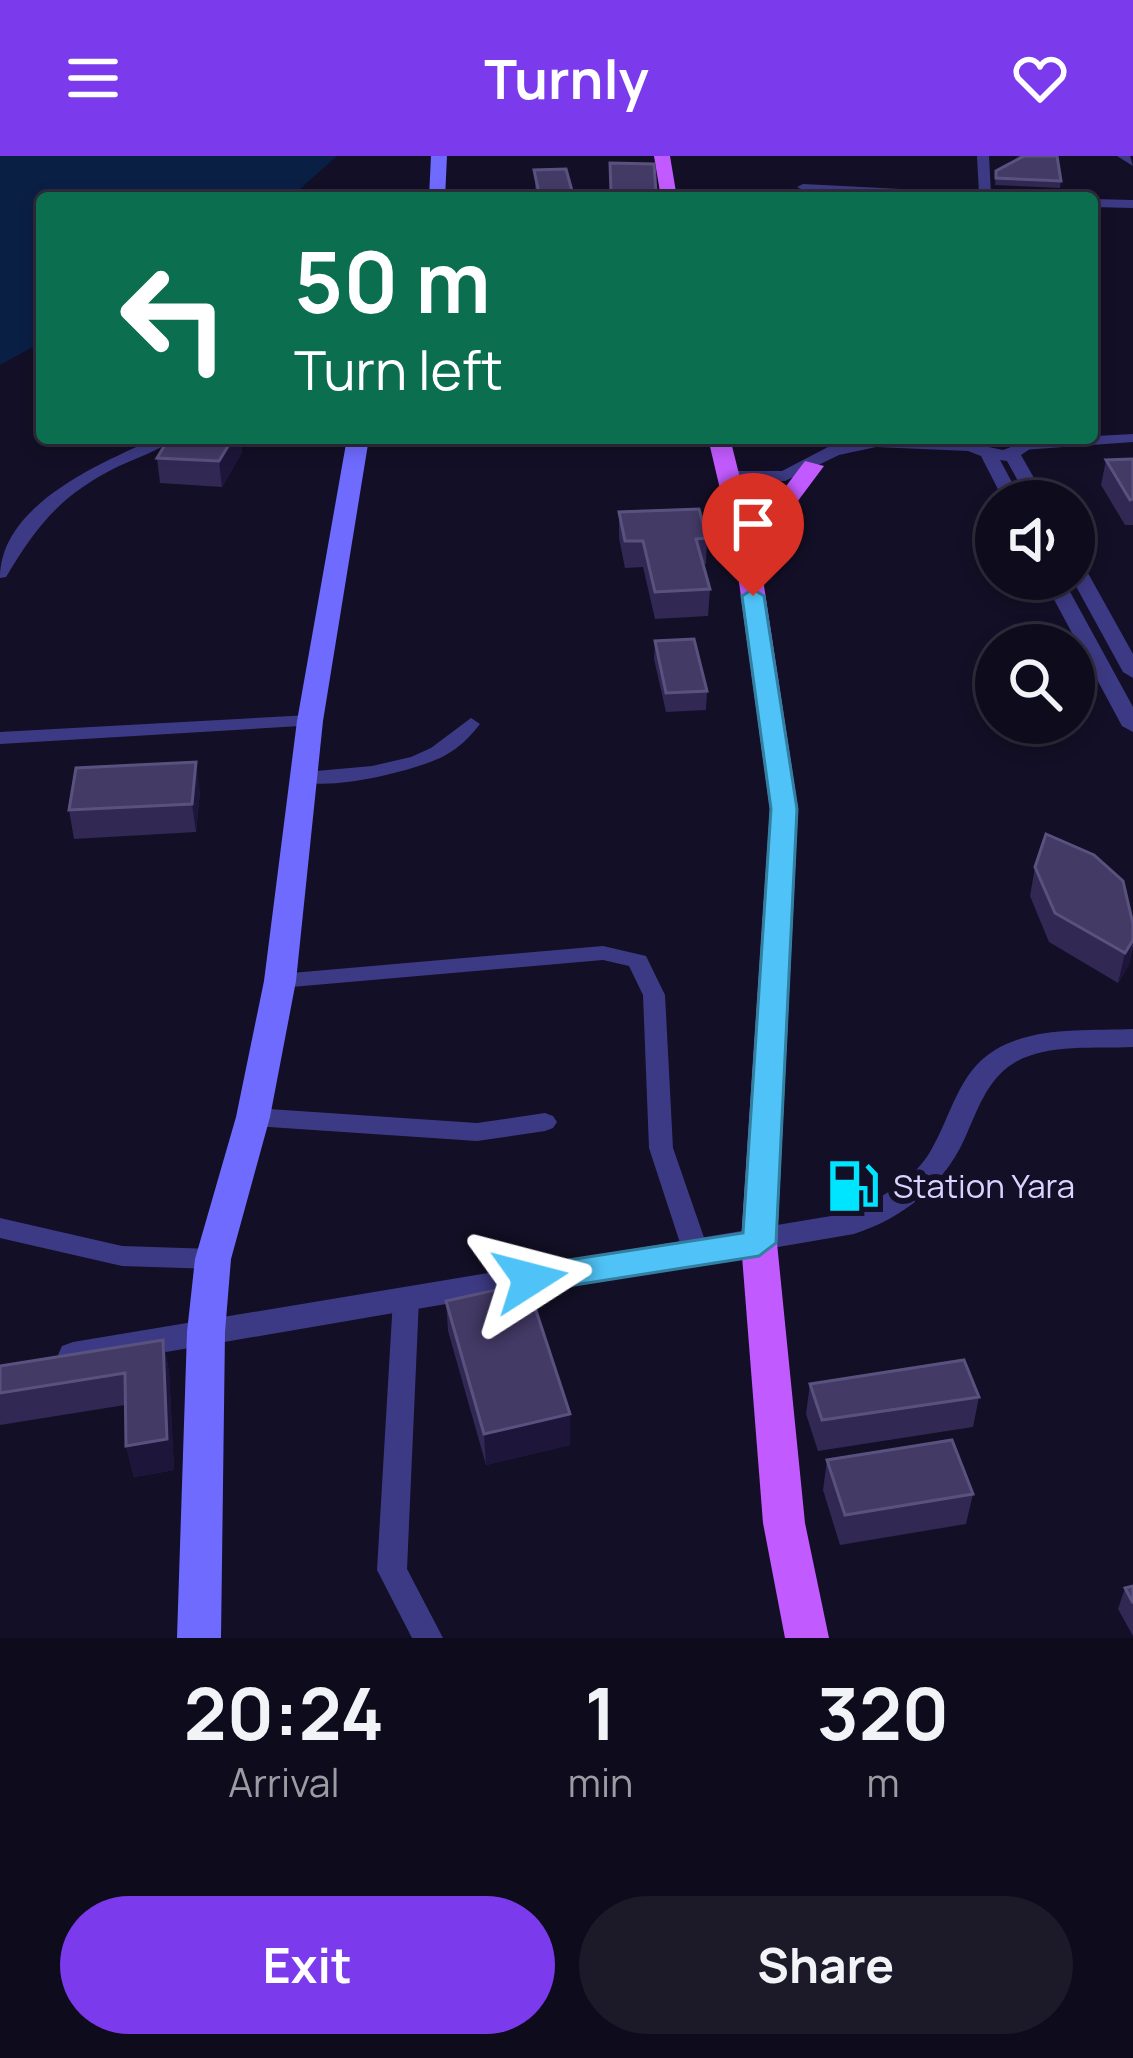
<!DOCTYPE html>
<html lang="en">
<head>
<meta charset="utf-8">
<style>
  :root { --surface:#0e0b1c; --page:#1c1929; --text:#f1f3f6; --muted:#9b9ba3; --line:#2e2b3b; --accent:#7c3aed }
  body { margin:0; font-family:Manrope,sans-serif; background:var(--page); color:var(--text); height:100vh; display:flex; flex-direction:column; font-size:45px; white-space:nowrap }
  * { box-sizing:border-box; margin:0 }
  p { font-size:39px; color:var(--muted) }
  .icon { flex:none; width:66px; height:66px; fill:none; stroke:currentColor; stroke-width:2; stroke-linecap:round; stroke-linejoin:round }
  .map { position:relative; height:1482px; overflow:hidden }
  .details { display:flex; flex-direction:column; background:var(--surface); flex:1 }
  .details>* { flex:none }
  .guide { position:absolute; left:36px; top:36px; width:1062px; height:252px; border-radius:12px; box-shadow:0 6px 18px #0003,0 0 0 3px var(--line); background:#0b6e4f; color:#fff; overflow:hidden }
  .buttons { position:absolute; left:975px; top:324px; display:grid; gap:24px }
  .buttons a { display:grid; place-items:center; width:120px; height:120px; border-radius:50%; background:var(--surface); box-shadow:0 6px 18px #0003,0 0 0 3px var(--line); font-size:60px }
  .pin { position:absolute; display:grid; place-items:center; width:102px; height:102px; color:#fff; margin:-123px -51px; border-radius:50% 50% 50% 0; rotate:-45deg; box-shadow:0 0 12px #0007 }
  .pin .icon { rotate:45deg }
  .me { position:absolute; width:132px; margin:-66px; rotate:81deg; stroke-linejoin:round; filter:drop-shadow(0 0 9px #0008) }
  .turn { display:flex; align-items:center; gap:42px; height:252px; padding:0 60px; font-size:54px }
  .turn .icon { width:156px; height:156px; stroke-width:2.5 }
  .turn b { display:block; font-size:84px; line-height:102px }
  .eta { display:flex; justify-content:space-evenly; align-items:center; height:204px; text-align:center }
  .eta b { font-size:72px; font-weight:700; line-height:84px }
  .primary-button { display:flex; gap:24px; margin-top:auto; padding:24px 60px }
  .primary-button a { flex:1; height:138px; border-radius:72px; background:var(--accent); color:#fff; font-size:48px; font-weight:700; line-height:138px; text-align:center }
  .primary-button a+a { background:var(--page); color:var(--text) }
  header { display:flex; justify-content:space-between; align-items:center; height:156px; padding:0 60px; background:var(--accent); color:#fff; font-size:54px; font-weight:700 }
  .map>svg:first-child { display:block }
  .water { fill:#0a1f44 }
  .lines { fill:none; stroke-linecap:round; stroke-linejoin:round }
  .minor { fill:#3d3a85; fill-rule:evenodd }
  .tertiary { fill:#3d3a85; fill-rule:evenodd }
  .secondary { fill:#6f6bff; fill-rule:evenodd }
  .primary { fill:#c25bff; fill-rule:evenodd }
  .wall { fill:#312854 }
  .shaded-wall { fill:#1d163a }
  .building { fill:#433a66; stroke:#5a527e; stroke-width:3 }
  .route { fill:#4fc3f7; stroke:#337fa1; stroke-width:3 }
  .labels { text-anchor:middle; stroke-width:12; stroke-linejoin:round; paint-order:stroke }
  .poi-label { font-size:33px; fill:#d9d4ff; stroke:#130f26; text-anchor:start }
</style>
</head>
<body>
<header><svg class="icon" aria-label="menu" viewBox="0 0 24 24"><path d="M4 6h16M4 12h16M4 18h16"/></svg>Turnly<svg class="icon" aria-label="heart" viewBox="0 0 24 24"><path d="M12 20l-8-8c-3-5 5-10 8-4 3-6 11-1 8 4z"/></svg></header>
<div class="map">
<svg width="1133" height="1482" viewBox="0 0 1133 1482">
  <rect width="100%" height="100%" fill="#130f26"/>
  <polygon class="water" points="0,0 337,0 290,42 42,42 42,186 0,209"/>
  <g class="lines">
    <g class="minor">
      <polygon points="977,0 989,0 991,38 1003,42 803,34 797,31 803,28 979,37"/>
      <polygon points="1117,0 1130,0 1133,10"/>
      <polygon points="1092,43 1133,44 1133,52 1092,51"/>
      <polygon points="1133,278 1133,286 1022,294 1014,289 1022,284"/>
      <path d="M156 282H175C159 295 136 302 117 311 61 339 38 368 6 421L0 422C0 349 99 308 156 282Z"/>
      <polygon points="310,559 319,565 317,569 0,588 0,576"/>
      <path d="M471 562 480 568C470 581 459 592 444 600 418 614 319 639 295 622L305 616 372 610 411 601 431 592Z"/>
      <polygon points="603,790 646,800 665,839 673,992 709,1096 705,1103 696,1106 687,1103 683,1096 649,992 643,839 629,810 603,804 280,832 269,825 280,818"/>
      <polygon points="253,952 477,967 545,957 553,960 557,966 553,972 545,975 477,985 253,970 245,967 241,961 245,955"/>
      <polygon points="0,1062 122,1090 213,1093 222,1096 226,1103 222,1110 213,1113 122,1110 0,1082"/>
      <polygon points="406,1133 415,1136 419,1143 407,1413 443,1482 412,1482 377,1414 393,1143 397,1136"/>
    </g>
    <g class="tertiary">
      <polygon points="871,282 982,282 984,290 1003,294 1011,291 1005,282 1023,282 1030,293 1021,299 1047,345 1029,345 1007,305 1000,304 1022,345 1004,345 981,300 968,295 876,291 839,299 785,325 730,325 721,320 730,315 782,315 828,291"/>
      <polygon points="1074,404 1084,410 1133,498 1133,522 1123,516 1072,423"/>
      <polygon points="1043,423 1063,423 1133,551 1133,576 1122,570"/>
      <path d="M1133 873V891C1095 893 1047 887 1014 907 986 924 977 956 964 984 942 1031 903 1062 854 1078L73 1212 62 1208 58 1199 62 1190 73 1186 849 1057C880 1042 912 1026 930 996 951 961 958 916 995 894 1035 870 1088 875 1133 873Z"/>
    </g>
    <g class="secondary">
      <polygon points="431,0 447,0 445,42 429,42"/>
      <polygon points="347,282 369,282 323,565 296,825 270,961 231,1103 225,1176 221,1482 177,1482 187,1176 195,1103 236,961 264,825 297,565"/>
    </g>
    <g class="primary">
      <polygon points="654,0 670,0 677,42 661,42"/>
      <polygon points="708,282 730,282 753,374 805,305 824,310 759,397 798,653 777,1087 805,1367 829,1482 785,1482 763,1367 741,1087 770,653 735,397"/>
    </g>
  </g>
  <g class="wall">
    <polygon points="1015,0 1057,0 1061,25 1060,32 995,29 996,15 1022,1"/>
    <polygon points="610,7 654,8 655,42 610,42"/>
    <polygon points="534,14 574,42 536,42"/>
    <polygon points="169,282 241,282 242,296 222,331 160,327 157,302"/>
    <polygon points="1133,303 1133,369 1125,369 1101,329 1106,304"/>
    <polygon points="619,356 707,382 706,408 703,408 710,433 708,460 655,463 643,411 625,412 619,382"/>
    <polygon points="655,485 707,535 706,554 666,556 654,503"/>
    <polygon points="200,635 196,676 74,683 69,654"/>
    <polygon points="1035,711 1133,768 1133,790 1129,809 1118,827 1049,786 1030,740"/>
    <polygon points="446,1145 570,1258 570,1289 486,1309 448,1175"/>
    <polygon points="163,1184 169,1215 174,1314 134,1321 126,1290 125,1249 0,1269 0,1210"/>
    <polygon points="810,1228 979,1241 973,1271 818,1295 806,1258"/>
    <polygon points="827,1304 973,1338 966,1368 840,1389 823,1334"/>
    <polygon points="1133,1430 1133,1480 1118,1453 1125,1432"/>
  </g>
  <g class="shaded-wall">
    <polygon points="233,282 241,282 242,296 222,331 219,305"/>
    <polygon points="196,606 200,635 196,676 192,648"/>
    <polygon points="1133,784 1129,809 1118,827 1125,797"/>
    <polygon points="163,1184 169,1215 174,1314 134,1321 126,1290"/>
    <polygon points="570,1258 570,1289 486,1309 484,1278"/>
  </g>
  <g class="building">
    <polygon points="1024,0 1057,0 1061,25 996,22 996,15"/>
    <polygon points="610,7 654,8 656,36 611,36"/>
    <polygon points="566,13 574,42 540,42 534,14"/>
    <polygon points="169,282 233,282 219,305 157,302"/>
    <polygon points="1133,303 1133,343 1130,344 1106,304"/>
    <polygon points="699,353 707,382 696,383 710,433 655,436 643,385 625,385 619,356"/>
    <polygon points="694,483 707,535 666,537 655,485"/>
    <polygon points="196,606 192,648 69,654 76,612"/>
    <polygon points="1046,678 1094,699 1123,725 1133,768 1133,784 1125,797 1055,757 1035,711"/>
    <polygon points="527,1127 570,1258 484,1278 446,1145"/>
    <polygon points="163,1184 167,1283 126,1290 125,1217 0,1237 0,1210"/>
    <polygon points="964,1204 979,1241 822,1264 810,1228"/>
    <polygon points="952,1284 973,1338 845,1359 827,1304"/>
    <polygon points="1133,1430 1133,1447 1125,1432"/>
  </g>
  <polygon class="route" points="753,433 764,440 797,653 776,1087 759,1100 530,1136 518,1133 513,1123 518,1114 530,1110 743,1077 771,653 742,440"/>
  <defs>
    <g id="fuel-bare" transform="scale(4.14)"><path d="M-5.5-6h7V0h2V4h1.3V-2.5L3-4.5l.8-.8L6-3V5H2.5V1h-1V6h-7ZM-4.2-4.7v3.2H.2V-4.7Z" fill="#00e5ff" stroke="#130f26" stroke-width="2.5" paint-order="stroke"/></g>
  </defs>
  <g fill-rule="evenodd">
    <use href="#fuel-bare" x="853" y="1030"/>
  </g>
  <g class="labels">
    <g class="poi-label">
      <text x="893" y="1042">Station Yara</text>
    </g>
  </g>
</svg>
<div class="buttons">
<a><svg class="icon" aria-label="sound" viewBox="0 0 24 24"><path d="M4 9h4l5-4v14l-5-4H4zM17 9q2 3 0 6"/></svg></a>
<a><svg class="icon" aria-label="search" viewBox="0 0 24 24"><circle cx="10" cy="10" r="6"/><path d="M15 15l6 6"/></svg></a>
</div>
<div class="pin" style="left:753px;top:440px;background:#d93025"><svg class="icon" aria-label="arrive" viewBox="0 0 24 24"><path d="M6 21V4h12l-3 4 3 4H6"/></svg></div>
<svg class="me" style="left:530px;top:1123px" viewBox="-20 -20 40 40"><path d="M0-17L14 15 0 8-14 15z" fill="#4fc3f7" stroke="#fff" stroke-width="4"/></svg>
<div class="guide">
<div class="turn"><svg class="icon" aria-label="left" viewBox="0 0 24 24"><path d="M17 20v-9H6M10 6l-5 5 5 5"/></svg><div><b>50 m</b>Turn left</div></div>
</div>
</div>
<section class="details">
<div class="eta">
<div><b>20:24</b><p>Arrival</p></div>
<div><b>1</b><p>min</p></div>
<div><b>320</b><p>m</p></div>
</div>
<div class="primary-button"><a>Exit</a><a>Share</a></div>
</section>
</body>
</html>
